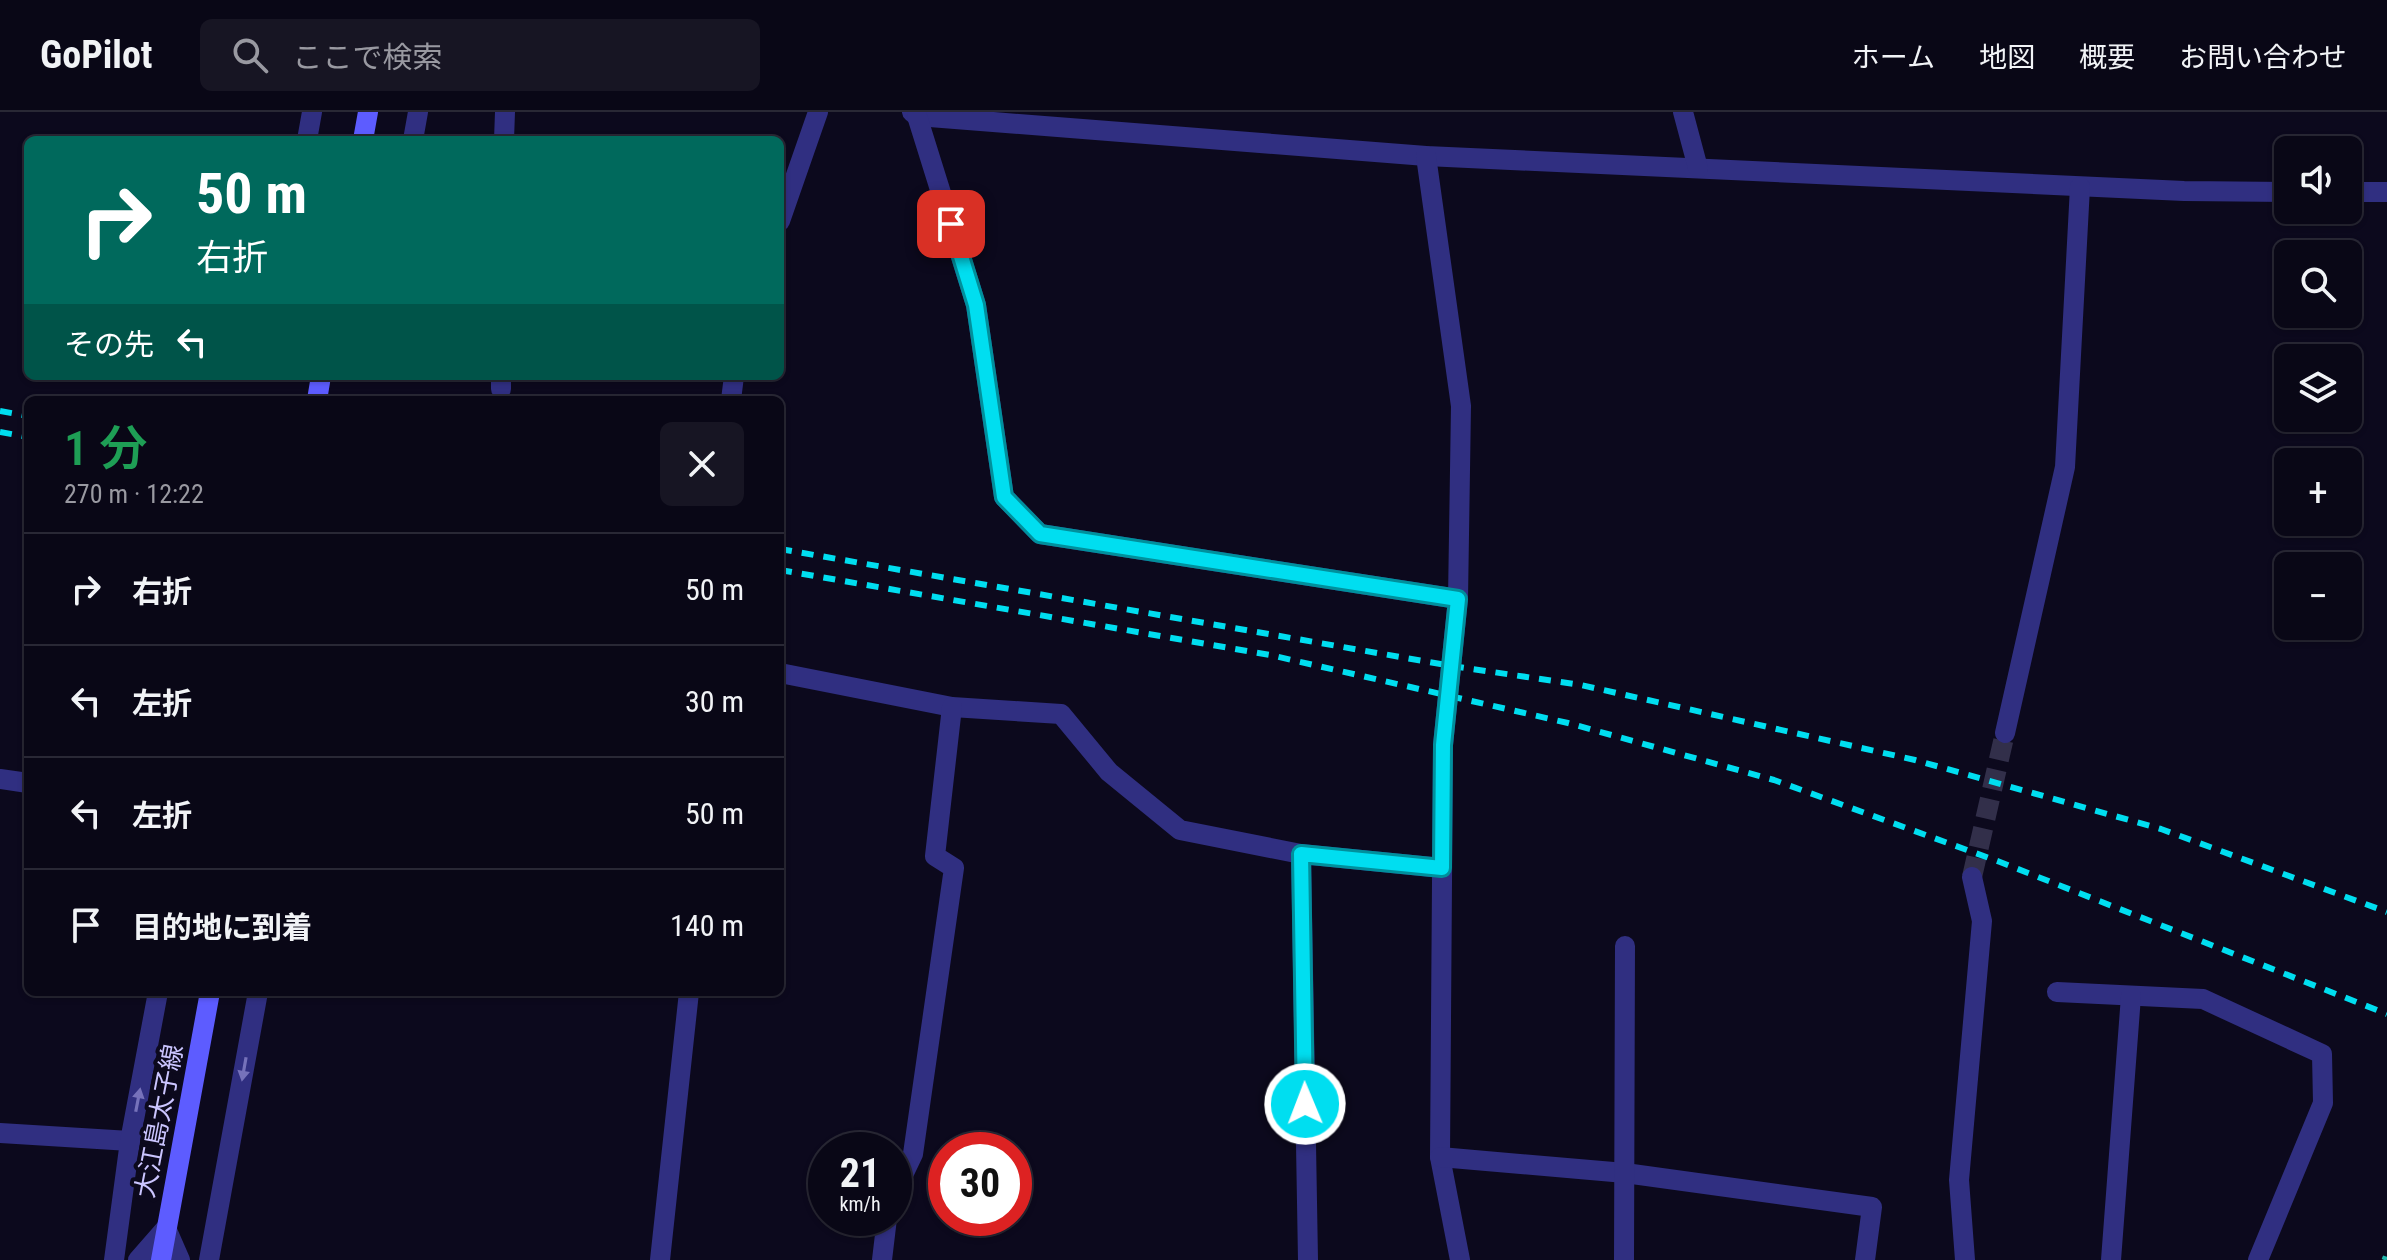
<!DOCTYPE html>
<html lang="ja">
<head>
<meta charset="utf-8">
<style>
  :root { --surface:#090716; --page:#171523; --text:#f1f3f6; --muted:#9999a1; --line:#292835 }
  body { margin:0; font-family:"Roboto Condensed","Noto Sans JP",sans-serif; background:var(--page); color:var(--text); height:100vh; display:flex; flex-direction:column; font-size:30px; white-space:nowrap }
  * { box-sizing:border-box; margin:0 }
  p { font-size:26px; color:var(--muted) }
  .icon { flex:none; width:44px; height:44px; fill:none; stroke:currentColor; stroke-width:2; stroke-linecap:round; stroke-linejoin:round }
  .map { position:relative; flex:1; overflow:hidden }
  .drawer { position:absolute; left:24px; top:284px; width:760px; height:600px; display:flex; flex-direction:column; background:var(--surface); border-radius:12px; box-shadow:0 2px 6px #0004,0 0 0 2px var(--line) }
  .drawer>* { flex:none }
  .top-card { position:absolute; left:24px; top:24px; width:760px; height:244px; border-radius:12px; box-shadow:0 2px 6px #0004,0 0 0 2px var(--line); background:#00695c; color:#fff; overflow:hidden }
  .buttons { position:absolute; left:2274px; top:24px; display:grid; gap:16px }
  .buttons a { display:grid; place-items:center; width:88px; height:88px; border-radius:12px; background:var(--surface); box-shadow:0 2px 6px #0004,0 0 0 2px var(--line); font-size:40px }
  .speed { position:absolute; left:808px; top:1020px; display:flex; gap:16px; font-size:40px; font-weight:700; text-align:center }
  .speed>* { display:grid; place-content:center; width:104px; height:104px; border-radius:50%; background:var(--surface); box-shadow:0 2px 6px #0004,0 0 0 2px var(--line); line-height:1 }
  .speed small { font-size:20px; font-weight:400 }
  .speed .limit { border:12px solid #d22; background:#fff; color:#111 }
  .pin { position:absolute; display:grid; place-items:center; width:68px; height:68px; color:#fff; margin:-34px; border-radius:16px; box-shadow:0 4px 12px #0006 }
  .me { position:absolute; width:88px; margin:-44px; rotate:359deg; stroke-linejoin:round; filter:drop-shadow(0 0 6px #0008) }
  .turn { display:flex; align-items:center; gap:28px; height:168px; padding:0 40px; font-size:36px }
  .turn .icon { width:104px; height:104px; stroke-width:2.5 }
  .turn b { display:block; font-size:56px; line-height:68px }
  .then { display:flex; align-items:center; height:76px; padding:0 40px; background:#0003; gap:16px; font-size:30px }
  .round { display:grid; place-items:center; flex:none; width:84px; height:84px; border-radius:12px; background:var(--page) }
  .summary { display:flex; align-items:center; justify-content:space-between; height:136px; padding:0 40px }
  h1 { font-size:48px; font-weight:600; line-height:60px; color:#1e9e55 }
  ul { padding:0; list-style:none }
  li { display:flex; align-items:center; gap:24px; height:112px; padding:0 40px; border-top:2px solid var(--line) }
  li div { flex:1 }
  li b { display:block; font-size:30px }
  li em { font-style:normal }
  header { display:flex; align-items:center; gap:48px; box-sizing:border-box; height:112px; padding:0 40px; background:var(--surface); border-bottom:2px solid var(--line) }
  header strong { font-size:38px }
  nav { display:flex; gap:44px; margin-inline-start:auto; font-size:28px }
  .search { width:560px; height:72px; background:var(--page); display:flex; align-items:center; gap:20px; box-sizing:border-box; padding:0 28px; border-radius:12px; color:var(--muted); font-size:30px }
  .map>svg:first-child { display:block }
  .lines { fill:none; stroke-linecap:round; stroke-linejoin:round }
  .minor-tunnel { stroke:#322f4a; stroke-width:20; stroke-dasharray:20 10; stroke-linecap:butt }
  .path { stroke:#20b8ac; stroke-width:5; stroke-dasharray:4 6; stroke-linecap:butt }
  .minor { stroke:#302f81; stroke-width:20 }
  .secondary { stroke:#5d5cff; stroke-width:20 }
  .rail { stroke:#00def0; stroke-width:6; stroke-dasharray:12 10; stroke-linecap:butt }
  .oneway { fill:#7672ba }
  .route-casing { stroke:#00909c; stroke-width:20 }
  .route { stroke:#00def0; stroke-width:14 }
  .labels { text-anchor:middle; stroke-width:8; stroke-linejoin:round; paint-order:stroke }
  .street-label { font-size:26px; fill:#cbc5ff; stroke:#0c091d }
</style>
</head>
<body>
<header>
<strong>GoPilot</strong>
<div class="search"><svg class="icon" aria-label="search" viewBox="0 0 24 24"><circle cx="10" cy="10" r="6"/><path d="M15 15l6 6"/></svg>ここで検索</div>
<nav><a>ホーム</a><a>地図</a><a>概要</a><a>お問い合わせ</a></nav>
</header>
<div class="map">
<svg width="2387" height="1148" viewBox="0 0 2387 1148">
  <rect width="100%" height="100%" fill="#0c091d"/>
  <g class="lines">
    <polyline class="minor-tunnel" points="1972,765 2005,621"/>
    <polyline class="path" points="2384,1148 2387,1140"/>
    <g class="minor">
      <polyline points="912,0 917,4 1426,44 2184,79 2288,80"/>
      <polyline points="1683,0 1698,56"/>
      <polyline points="917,4 976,193 1004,385 1040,422 1458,487"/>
      <polyline points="307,28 312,0"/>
      <polyline points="413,28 418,0"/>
      <polyline points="504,28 505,0"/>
      <polyline points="1426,44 1461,294 1458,487 1443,633 1440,1045 1460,1148"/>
      <polyline points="2348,80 2387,80"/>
      <polyline points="780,109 818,0"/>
      <polyline points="501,277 501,264"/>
      <polyline points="731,288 734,264"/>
      <polyline points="780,561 952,595 1061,602 1109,660 1180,718 1301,742 1442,756"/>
      <polyline points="2005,621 2065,355 2080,75"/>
      <polyline points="0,667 28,671"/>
      <polyline points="1301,742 1308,1148"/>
      <polyline points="2057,880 2203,887 2322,942 2323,991 2258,1148"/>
      <polyline points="0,1021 130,1029"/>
      <polyline points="1440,1045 1625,1061 1872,1095 1865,1148"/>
      <polyline points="894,1082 913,1042 954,756 935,744 952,595"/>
      <polyline points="114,1148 130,1029 158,880"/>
      <polyline points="138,1148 166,1116 180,1148"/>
      <polyline points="209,1148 258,880"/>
      <polyline points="660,1148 689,880"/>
      <polyline points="882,1148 887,1106"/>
      <polyline points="1624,1148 1625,834"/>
      <polyline points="1965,1148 1959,1068 1982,809 1972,765"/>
      <polyline points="2111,1148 2131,884"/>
    </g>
    <g class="secondary">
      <polyline points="363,28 368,0"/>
      <polyline points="317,288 321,264"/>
      <polyline points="161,1148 210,880"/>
    </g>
    <g class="rail">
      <polyline points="0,299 28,304"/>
      <polyline points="0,320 28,325"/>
      <polyline points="780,437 1452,554 1581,573 1915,648 2161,717 2387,800"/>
      <polyline points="780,458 1270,543 1568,611 1774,668 2000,750 2387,902"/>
    </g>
  </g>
  <defs><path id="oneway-solid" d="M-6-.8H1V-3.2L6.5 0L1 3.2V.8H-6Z" transform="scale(2)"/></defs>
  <g class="oneway">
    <use href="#oneway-solid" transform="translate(244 957) rotate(100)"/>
    <use href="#oneway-solid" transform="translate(138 988) rotate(-79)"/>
  </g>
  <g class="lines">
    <g class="route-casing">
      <polyline id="route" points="951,112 976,193 1004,385 1040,422 1458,487 1443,633 1442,756 1301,742 1305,992"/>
    </g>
    <use href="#route" class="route"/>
  </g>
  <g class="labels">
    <g class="street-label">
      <text transform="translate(159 1009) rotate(-79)" y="9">大江島太子線</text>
    </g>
  </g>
</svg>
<div class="buttons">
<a><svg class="icon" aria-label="sound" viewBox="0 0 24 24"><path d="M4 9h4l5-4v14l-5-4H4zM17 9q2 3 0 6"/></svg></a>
<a><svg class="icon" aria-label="search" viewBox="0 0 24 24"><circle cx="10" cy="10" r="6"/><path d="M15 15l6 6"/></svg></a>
<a><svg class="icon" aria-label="layers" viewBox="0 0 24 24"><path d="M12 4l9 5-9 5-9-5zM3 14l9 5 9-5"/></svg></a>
<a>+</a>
<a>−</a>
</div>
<div class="speed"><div>21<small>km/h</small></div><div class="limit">30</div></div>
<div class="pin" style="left:951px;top:112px;background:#d93025"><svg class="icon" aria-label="arrive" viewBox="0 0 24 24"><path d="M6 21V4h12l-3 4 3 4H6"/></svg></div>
<svg class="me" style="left:1305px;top:992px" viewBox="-20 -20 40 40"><circle r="17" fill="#00def0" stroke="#fff" stroke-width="3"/><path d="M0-11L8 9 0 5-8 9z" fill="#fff"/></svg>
<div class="top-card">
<div class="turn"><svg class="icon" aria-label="right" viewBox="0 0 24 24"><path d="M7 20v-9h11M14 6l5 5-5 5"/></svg><div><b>50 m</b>右折</div></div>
<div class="then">その先<svg class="icon" aria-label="left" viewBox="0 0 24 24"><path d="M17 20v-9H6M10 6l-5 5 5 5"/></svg></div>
</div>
<section class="drawer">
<div class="summary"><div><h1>1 分</h1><p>270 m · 12:22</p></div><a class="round"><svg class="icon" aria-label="close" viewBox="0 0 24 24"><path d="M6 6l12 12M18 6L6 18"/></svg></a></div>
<ul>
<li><svg class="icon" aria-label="right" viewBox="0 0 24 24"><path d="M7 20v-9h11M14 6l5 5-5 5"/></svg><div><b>右折</b></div><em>50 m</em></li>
<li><svg class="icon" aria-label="left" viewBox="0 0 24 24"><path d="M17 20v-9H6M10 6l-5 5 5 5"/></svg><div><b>左折</b></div><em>30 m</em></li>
<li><svg class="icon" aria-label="left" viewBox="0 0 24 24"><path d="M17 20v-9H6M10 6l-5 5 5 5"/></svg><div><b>左折</b></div><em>50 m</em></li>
<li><svg class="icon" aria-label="arrive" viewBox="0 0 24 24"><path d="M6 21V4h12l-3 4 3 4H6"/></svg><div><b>目的地に到着</b></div><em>140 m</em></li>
</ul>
</section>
</div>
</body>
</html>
